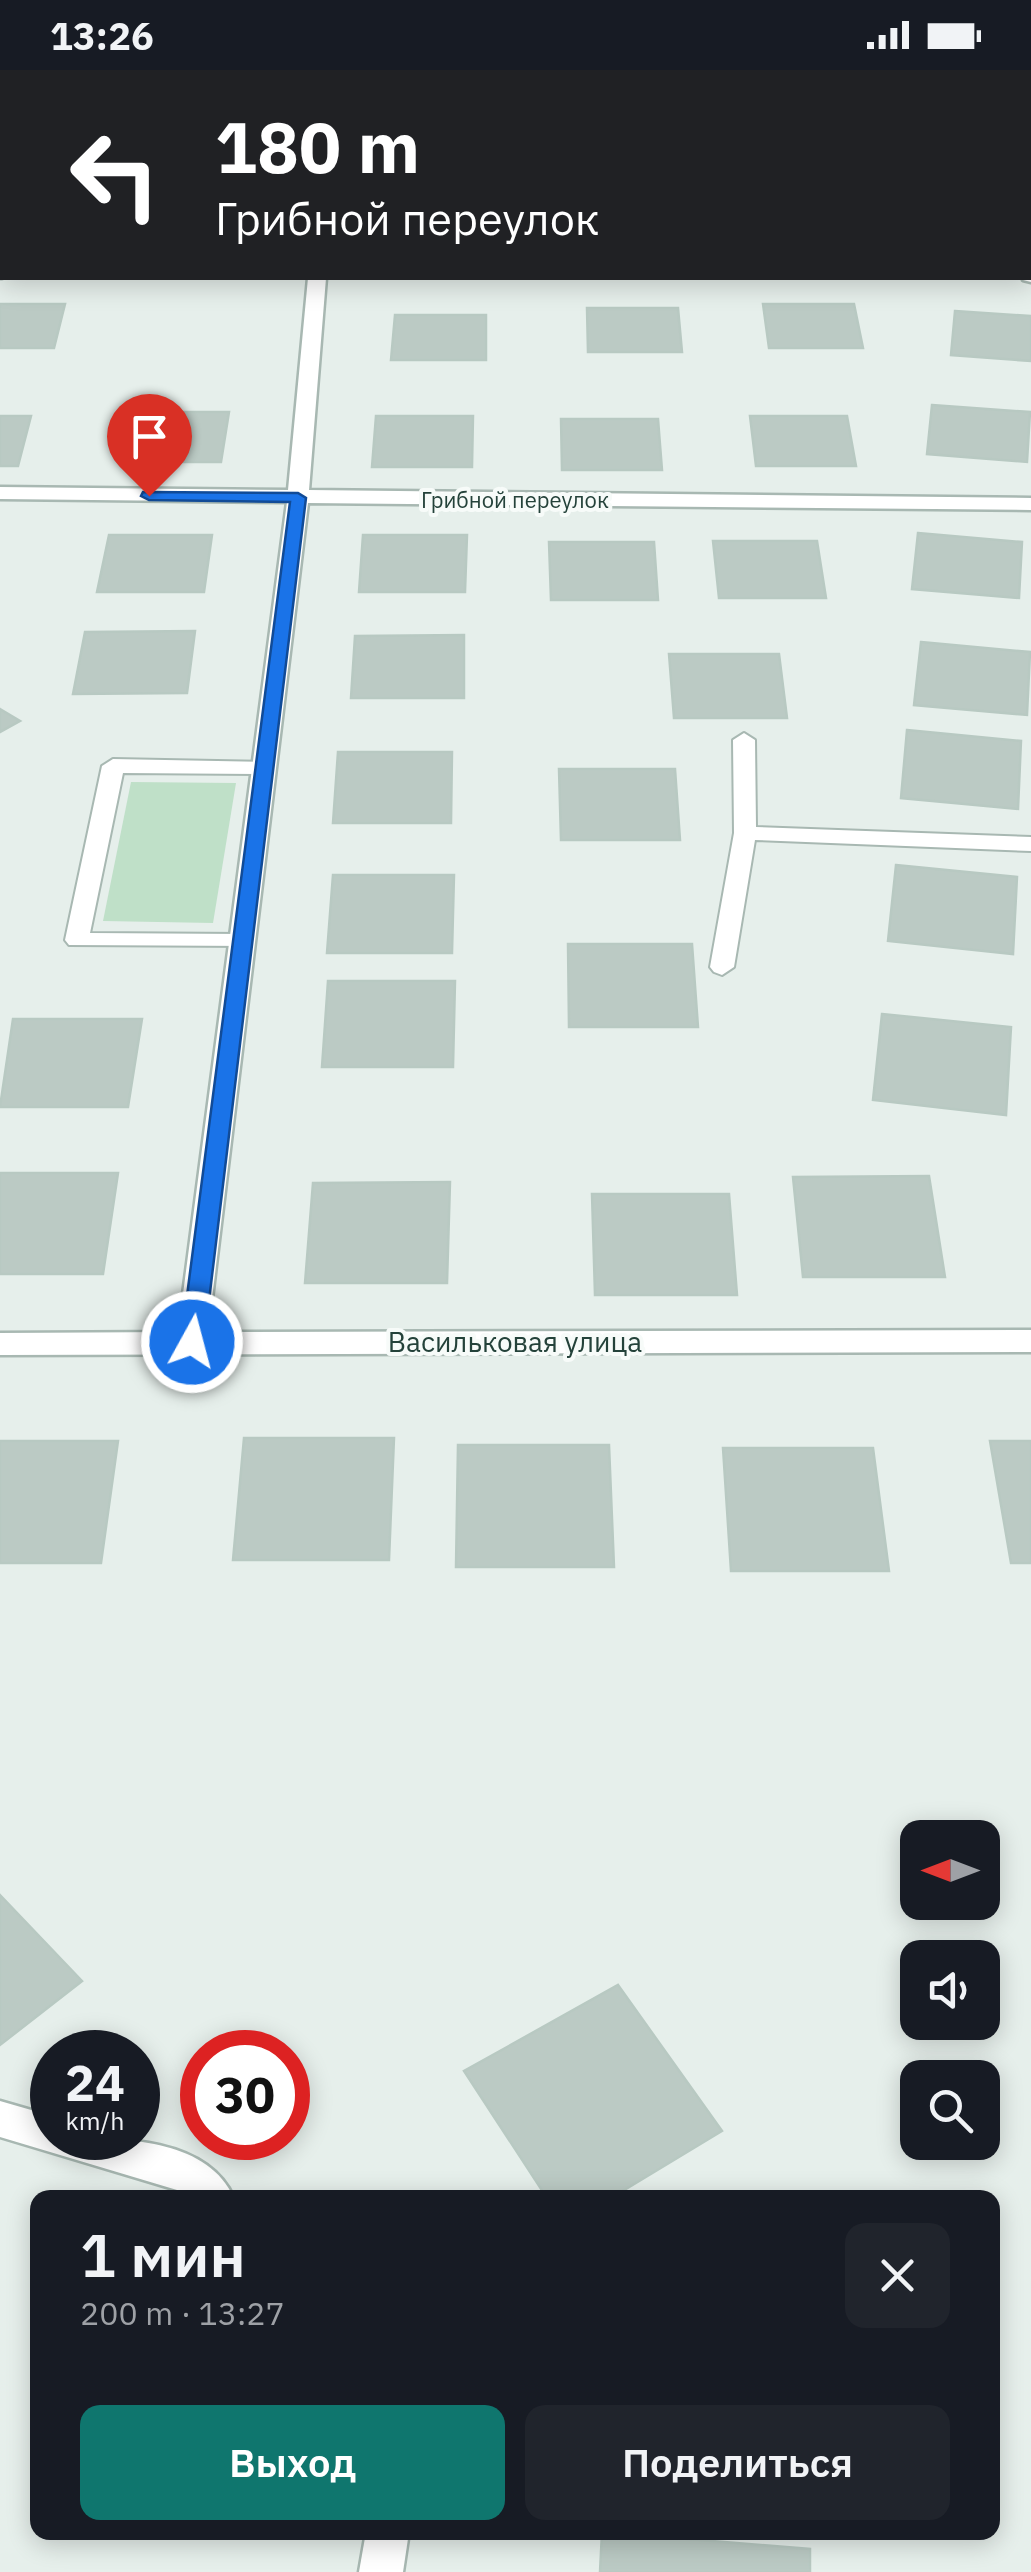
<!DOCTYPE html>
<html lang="ru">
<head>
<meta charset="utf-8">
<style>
  :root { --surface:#171b24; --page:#20242c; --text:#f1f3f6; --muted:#9ea1a6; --accent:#0f766e }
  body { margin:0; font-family:"IBM Plex Sans",sans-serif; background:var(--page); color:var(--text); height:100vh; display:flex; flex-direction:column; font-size:38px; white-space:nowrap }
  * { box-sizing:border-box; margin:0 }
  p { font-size:32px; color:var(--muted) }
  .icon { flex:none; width:55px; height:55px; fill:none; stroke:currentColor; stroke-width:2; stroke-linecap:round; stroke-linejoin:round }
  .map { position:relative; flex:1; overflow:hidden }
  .sheet { position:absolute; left:30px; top:2120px; width:970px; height:350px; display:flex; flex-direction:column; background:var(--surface); border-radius:20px; box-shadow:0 5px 25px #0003 }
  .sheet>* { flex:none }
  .top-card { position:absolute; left:0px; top:0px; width:1032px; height:210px; box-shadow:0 5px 25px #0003; background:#202124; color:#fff; overflow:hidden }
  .needle { width:65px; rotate:270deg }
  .fabs { position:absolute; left:900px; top:1750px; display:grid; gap:20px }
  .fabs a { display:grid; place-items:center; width:100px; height:100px; border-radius:20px; background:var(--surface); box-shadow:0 5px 25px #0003; font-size:50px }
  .speed { position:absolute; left:30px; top:1960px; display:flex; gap:20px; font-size:50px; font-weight:700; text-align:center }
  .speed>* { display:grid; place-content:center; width:130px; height:130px; border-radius:50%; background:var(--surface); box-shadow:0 5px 25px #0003; line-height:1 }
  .speed small { font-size:25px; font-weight:400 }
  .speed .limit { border:15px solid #d22; background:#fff; color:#111 }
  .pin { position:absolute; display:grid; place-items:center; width:85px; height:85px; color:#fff; margin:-102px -42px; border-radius:50% 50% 50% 0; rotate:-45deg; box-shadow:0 0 10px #0007 }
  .pin .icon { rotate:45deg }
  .me { position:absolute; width:110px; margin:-55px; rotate:7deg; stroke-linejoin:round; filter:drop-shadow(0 0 8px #0008) }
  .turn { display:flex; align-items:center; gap:35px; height:210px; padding:0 50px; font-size:45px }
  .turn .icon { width:130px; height:130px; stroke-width:2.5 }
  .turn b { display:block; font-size:70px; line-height:85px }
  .round { display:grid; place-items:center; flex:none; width:105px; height:105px; border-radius:20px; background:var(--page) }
  .head { display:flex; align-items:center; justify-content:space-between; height:170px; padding:0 50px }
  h1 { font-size:60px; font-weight:600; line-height:75px }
  .button { display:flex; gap:20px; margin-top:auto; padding:20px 50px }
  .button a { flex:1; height:115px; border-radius:20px; background:var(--accent); color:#fff; font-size:40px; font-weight:600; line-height:115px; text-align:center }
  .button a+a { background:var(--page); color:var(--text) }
  .status { display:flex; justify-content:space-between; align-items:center; height:70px; padding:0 50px; background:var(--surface); direction:ltr }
  .status svg { height:28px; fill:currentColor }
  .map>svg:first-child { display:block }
  .green { fill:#bfe0c8 }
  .building { fill:#bbcac4; stroke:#b8c9c2; stroke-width:2.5 }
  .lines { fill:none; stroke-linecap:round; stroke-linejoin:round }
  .lane-casing { stroke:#a8b8b2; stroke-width:4 }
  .street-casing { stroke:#a8b8b2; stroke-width:5 }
  .lane { fill:#fff; fill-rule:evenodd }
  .street { fill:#fff; fill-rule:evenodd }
  .route { fill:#1a73e8; stroke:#114b97; stroke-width:2.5 }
  .labels { text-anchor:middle; stroke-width:8; stroke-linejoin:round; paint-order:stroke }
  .far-street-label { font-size:22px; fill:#24423a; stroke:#f7fbf9 }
  .street-label { font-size:28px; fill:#24423a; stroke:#f7fbf9 }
</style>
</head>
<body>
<div class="status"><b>13:26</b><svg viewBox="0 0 49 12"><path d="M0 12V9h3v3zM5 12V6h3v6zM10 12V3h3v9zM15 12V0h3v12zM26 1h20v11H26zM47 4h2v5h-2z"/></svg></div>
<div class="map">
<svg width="1031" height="2502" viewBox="0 0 1031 2502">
  <rect width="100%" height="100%" fill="#e6efeb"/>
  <polygon class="green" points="131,712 236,713 213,853 103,851"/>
  <g class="building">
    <polygon points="0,234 65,234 54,278 0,278"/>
    <polygon points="763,234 854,234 863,278 769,278"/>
    <polygon points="587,238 678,238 682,282 588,282"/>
    <polygon points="955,241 1031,246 1031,291 951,285"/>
    <polygon points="395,245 486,245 486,290 391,290"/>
    <polygon points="932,335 1030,342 1027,392 927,384"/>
    <polygon points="132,342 229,342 221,392 122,392"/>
    <polygon points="0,346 31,346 18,396 0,396"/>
    <polygon points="376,346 473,346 472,397 372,397"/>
    <polygon points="750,346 847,346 856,396 756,396"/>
    <polygon points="561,349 658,349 662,400 562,400"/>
    <polygon points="918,463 1022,472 1019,528 912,519"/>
    <polygon points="109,465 212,465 204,522 97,522"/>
    <polygon points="363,465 467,465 465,522 359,522"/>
    <polygon points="713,471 817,471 826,528 719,528"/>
    <polygon points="549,472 654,472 658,530 551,530"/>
    <polygon points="195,561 187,623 73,624 85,562"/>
    <polygon points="464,565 464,628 351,628 355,566"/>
    <polygon points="921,572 1030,582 1027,645 914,635"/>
    <polygon points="669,584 779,584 787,648 674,648"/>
    <polygon points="0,639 20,651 0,662"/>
    <polygon points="907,660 1021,671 1018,739 901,728"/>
    <polygon points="338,682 452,682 451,753 333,753"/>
    <polygon points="559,699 675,699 680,770 561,770"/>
    <polygon points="896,795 1017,807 1013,884 888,871"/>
    <polygon points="333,805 454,805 452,883 327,883"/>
    <polygon points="568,874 692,874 698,957 569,957"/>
    <polygon points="328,911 455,911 453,997 322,997"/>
    <polygon points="882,944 1011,957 1006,1045 873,1030"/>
    <polygon points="13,949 142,949 128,1037 0,1037"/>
    <polygon points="0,1103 118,1103 103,1204 0,1204"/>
    <polygon points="929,1106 945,1207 803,1207 793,1107"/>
    <polygon points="450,1112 447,1213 305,1213 313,1113"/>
    <polygon points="592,1124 729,1124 737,1225 595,1225"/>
    <polygon points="244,1368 394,1368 389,1490 233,1490"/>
    <polygon points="0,1371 118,1371 101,1493 0,1493"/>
    <polygon points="990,1371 1031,1371 1031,1493 1011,1493"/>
    <polygon points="458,1375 609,1375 614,1497 456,1497"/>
    <polygon points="723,1378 873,1378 889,1501 731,1501"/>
    <polygon points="0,1825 82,1911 0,1975"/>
    <polygon points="618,1915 722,2061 611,2128 547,2128 464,2001"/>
    <polygon points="602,2462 810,2479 810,2502 600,2502"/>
  </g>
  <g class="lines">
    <g class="lane-casing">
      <g id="lane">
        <polygon points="212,0 228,0 228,2 213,2"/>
        <rect x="1030" y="42" width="1" height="10"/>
        <polygon points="744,663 755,670 756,757 1031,767 1031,781 755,770 734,897 722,905 714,902 710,897 734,763 733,670"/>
        <polygon points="113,689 272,692 275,697 264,704 123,703 90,863 243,864 255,871 251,876 69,875 65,870 102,696"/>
      </g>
    </g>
    <g class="street-casing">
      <g id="street">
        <rect x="334" y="0" width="16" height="2"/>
        <polygon points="0,196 2,197 2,208 0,208"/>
        <polygon points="1031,200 1031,212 1023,210 1030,208"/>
        <polygon points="308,208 326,208 309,420 1031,428 1031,440 308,433 208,1262 1031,1260 1031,1282 0,1285 0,1263 178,1262 287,432 0,429 0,417 288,420"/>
        <path d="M0 2031 52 2046V2068C110 2068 206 2064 234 2128H185L177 2120 0 2067Z"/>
        <polygon points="366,2462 409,2462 403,2502 359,2502"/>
      </g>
    </g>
    <use href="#lane" class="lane"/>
    <use href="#street" class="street"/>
  </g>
  <polygon class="route" points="143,422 298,423 306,428 204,1272 192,1281 181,1272 290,432 149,430 141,426"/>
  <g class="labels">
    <g class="far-street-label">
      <text x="515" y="438">Грибной переулок</text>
    </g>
    <g class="street-label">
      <text x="515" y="1282">Васильковая улица</text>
    </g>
  </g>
</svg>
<div class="fabs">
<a><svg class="needle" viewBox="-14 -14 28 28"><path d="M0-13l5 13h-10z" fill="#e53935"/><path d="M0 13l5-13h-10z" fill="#9ea1a6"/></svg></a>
<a><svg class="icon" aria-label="sound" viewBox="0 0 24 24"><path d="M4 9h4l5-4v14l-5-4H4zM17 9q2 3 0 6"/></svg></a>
<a><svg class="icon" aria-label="search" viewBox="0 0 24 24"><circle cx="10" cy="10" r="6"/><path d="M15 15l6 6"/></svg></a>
</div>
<div class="speed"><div>24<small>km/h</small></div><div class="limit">30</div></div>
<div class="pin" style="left:149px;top:426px;background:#d93025"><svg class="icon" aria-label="arrive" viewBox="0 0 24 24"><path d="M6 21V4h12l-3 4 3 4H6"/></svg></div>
<svg class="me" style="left:192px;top:1272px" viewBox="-20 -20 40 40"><circle r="17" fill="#1a73e8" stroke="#fff" stroke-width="3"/><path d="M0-11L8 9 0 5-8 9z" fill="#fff"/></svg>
<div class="top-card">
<div class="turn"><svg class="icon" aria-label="left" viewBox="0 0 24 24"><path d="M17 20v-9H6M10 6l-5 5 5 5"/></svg><div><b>180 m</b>Грибной переулок</div></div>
</div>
<section class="sheet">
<div class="head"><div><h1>1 мин</h1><p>200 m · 13:27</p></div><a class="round"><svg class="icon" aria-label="close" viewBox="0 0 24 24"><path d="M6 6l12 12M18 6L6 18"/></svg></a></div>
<div class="button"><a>Выход</a><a>Поделиться</a></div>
</section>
</div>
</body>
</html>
